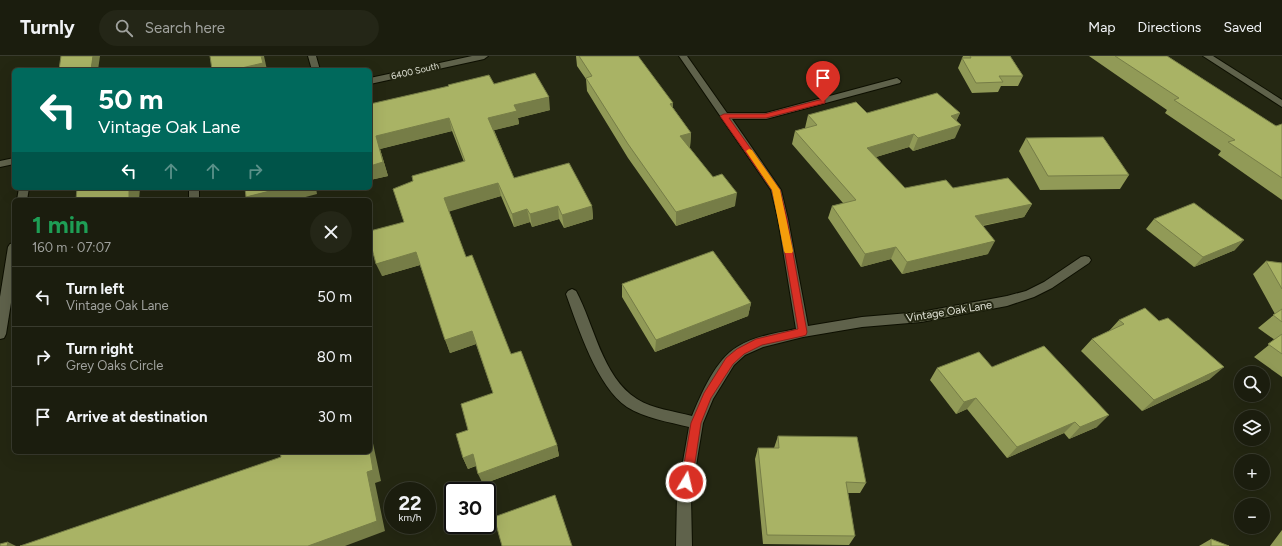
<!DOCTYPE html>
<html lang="en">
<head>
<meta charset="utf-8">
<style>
  :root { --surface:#1b1d0e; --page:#242617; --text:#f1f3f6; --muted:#a0a29e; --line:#393b2e }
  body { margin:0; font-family:Figtree,sans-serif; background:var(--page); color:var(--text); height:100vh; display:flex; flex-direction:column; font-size:15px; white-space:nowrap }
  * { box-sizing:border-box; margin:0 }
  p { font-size:13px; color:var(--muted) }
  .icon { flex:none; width:22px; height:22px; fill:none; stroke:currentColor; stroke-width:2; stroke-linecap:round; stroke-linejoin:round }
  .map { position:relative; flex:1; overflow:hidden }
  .drawer { position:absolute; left:12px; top:142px; width:360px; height:256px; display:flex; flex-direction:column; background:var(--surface); border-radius:6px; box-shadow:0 4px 16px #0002,0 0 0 1px var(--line) }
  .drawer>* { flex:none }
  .banner { position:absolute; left:12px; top:12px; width:360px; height:122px; border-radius:6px; box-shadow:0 4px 16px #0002,0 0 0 1px var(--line); background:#00695c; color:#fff; overflow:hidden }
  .buttons { position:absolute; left:1234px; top:310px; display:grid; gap:8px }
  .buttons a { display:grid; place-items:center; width:36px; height:36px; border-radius:50%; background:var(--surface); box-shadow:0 4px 16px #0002,0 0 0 1px var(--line); font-size:20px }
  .speed { position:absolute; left:384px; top:426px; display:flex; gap:8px; font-size:20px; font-weight:700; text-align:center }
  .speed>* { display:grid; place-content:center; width:52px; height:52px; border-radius:50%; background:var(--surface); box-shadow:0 4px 16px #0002,0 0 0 1px var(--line); line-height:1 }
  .speed small { font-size:10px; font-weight:400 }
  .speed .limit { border:2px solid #111; border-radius:6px; background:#fff; color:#111 }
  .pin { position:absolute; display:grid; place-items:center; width:34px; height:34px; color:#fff; margin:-41px -17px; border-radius:50% 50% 50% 0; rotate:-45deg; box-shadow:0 0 4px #0007 }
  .pin .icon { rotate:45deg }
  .me { position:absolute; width:44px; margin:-22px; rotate:9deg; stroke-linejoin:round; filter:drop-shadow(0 0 3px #0008) }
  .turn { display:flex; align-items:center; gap:14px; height:84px; padding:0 20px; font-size:18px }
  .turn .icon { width:52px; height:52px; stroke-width:2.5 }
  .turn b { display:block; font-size:28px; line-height:34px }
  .lanes { display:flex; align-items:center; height:38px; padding:0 20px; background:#0003; justify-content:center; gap:20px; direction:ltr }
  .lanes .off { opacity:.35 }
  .round { display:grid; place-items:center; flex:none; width:42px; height:42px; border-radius:21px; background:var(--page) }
  .head { display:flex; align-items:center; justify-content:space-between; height:68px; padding:0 20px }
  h1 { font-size:24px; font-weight:700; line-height:30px; color:#1e9e55 }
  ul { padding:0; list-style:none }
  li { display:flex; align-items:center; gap:12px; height:60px; padding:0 20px; border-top:1px solid var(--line) }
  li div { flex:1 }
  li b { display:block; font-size:15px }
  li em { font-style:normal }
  header { display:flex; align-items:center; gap:24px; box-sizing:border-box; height:56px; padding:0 20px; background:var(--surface); border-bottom:1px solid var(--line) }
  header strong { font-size:19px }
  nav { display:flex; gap:22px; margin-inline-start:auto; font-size:14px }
  .search { width:280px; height:36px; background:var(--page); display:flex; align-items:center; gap:10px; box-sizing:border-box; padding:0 14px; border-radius:22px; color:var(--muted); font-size:15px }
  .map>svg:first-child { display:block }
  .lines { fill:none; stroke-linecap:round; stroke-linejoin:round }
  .lane-casing { stroke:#0d0f00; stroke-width:2 }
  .street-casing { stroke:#0d0f00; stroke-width:2 }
  .secondary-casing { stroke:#0d0f00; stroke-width:2 }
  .lane { fill:#5f624b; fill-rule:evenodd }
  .street { fill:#5f624b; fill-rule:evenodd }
  .secondary { fill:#5f624b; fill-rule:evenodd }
  .wall { fill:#919a57 }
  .shaded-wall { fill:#767d47 }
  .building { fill:#a9b365; stroke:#767d47 }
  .route { fill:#d93025; stroke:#8d1f18 }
  .slow { fill:#f59e0b }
  .labels { text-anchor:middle; stroke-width:4; stroke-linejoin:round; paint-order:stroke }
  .far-street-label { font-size:9px; fill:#e1e3d6; stroke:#242712 }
  .street-label { font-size:11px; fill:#e1e3d6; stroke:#242712 }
</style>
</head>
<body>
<header>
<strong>Turnly</strong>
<div class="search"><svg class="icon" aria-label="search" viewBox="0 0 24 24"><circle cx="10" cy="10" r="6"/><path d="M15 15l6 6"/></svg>Search here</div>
<nav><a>Map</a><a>Directions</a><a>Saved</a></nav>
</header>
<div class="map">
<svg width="1282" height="490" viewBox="0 0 1282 490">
  <rect width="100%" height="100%" fill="#242712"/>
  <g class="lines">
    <g class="lane-casing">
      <g id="lane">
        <polygon points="19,132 29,132 27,144 17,144"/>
        <polygon points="14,187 14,228 6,278 4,282 0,283 0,241 8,191 10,188"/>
      </g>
    </g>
    <g class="street-casing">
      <g id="street">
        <polygon points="308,0 316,0 320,14 312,14"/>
        <path d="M679 0H687L727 57H766L897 22 901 25 900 27 766 63H732L781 134 788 163 808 270 862 261 921 256 1007 240 1026 235 1044 226 1081 201 1085 200 1089 201 1091 204 1089 207 1052 232 1034 241 1007 250 921 266 862 271 803 281 763 291 745 299 734 309 713 343 703 367 691 440 692 490H676L677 440 689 371C669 366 644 362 627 351 597 331 578 271 566 238L568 235 572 233 576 235C594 268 602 321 637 343 653 353 674 355 692 360 701 338 716 303 737 291 755 280 776 277 796 273L778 163 771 134Z"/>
        <polygon points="1203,0 1213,0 1282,44 1282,51"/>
        <rect x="189" y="132" width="10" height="12"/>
      </g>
    </g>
    <g class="secondary-casing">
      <g id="secondary">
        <polygon points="472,0 488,0 484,3 370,28 370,22"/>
        <polygon points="14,102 14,108 0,111 0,105"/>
      </g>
    </g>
    <use href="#lane" class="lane"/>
    <use href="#street" class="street"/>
    <use href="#secondary" class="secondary"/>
  </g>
  <g class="wall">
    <polygon points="576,0 638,0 673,52 691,77 690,91 689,91 735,150 676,170 628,102 587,35 586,23 577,10"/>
    <polygon points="963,0 1010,0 1023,20 1018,30 1001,30 998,36 972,37 958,12"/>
    <polygon points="1089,0 1167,0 1276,70 1282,68 1282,144 1218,99 1221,95 1165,57 1167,54"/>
    <polygon points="494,28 550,54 518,62 519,68 494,74 514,122 592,150 593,163 564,172 559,163 532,171 530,166 514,171 501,140 449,155 466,201 511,298 557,389 559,400 483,428 476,410 468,413 463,402 468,374 493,337 476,288 450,297 420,209 382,220 404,166 464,106 452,75 380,93 388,120 370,124 370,48"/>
    <polygon points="867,57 960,57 956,65 955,82 913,95 909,91 876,101 905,132 953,132 1032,148 1024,161 983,170 988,198 902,218 891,203 861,211 828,162 832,150 843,147 792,88 795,75 805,72 808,59"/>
    <polygon points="1026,82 1129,119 1120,133 1040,134 1019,95"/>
    <polygon points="1154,163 1235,194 1194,211 1146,173"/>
    <polygon points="1266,205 1282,207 1282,321 1254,301 1275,284 1258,272 1275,258 1253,218"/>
    <polygon points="622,228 751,247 748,260 655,296 622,241"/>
    <polygon points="1119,264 1210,323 1142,355 1081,295 1092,283 1109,275"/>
    <polygon points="992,311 1097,371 1069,383 1064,377 1007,402 967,353 956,358 930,324 937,312"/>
    <polygon points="778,380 866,427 860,437 848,437 855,480 849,489 763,488 755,403 758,392 774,392"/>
    <polygon points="1282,474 1282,490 1270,490"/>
    <polygon points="1211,483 1229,490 1199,490"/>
  </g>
  <g class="shaded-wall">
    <polygon points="93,0 100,0 98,14 91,14"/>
    <polygon points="261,0 264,0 267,14 233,14"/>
    <polygon points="549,41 550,54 518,62 519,68 491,75 488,62 514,49"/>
    <polygon points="673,47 673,60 670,48"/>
    <polygon points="960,57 954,70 951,60"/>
    <polygon points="449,62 452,75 380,93 388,120 370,124 370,110 376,80"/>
    <polygon points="961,69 955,82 913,95 918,82"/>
    <polygon points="691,77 690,91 680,94 680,80"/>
    <polygon points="914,78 909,91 863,105 867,92"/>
    <polygon points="498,127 501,140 448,156 444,142"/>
    <polygon points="129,132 140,132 139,144 129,144"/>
    <polygon points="282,132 316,132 317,138 294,144 248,144 246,141"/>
    <polygon points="737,137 735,150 676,170 676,156"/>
    <polygon points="1032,148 1024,161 969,172 975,160"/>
    <polygon points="558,150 559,163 532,171 530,158"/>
    <polygon points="592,150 593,163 564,172 562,159"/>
    <polygon points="527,153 530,166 514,171 512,158"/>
    <polygon points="1244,184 1235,194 1194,211 1203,201"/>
    <polygon points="995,185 988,198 902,218 907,206"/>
    <polygon points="896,191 891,203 861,211 865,198"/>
    <polygon points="416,196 420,209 382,220 376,208"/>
    <polygon points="751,247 748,260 655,296 656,284"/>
    <polygon points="472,275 476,288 450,297 445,284"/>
    <polygon points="1224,311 1210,323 1142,355 1154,344"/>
    <polygon points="976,342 967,353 956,358 964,346"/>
    <polygon points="1109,359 1097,371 1069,383 1080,371"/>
    <polygon points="1075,366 1064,377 1007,402 1017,391"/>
    <polygon points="370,377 371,378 381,425 375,427 385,475 345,490 308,490 367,416 370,396"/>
    <polygon points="557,389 559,400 483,428 478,418"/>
    <polygon points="473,398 477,409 468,413 463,402"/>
    <polygon points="8,486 16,490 7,490"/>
  </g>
  <g class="building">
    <polygon points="61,0 93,0 91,14 59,14"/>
    <polygon points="210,0 261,0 263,7 233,14 212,14"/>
    <polygon points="579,0 638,0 673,47 670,48 691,77 680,80 713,121 722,118 737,137 676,156 628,88 586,22 592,20"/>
    <polygon points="970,0 1010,0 1023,20 999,20 1003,26 976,27 962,2 971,2"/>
    <polygon points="1115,0 1167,0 1276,70 1282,68 1282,122 1228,86 1235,84 1174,44 1179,42"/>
    <polygon points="535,17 549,41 514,49 517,55 488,62 514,122 569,107 592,150 562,159 558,150 530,158 527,153 512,158 498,127 444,142 466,201 472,199 511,298 521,295 557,389 478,418 473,398 463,402 456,378 468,374 461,348 493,337 472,275 445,284 416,196 376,208 370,185 370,175 404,166 393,133 413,125 412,120 465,105 449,62 376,80 383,106 370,110 370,48 449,30 448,29 489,19 494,28"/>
    <polygon points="937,37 960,57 951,60 961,69 918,82 914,78 867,92 905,132 946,124 953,132 1008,122 1032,148 975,160 995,185 907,206 896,191 865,198 832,150 856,144 795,75 817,69 808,59 856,46 867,57"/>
    <polygon points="1103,81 1129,119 1048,120 1026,82"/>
    <polygon points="77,132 129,132 129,144 76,144"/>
    <polygon points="245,132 282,132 246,141"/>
    <polygon points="1194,147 1244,184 1203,201 1154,163"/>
    <polygon points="713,195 751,247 656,284 622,228"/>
    <polygon points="1266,205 1282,207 1282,233"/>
    <polygon points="1145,252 1159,265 1168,262 1224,311 1154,344 1092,283 1124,268 1119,264"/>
    <polygon points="1282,253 1282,266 1273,259"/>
    <polygon points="1282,278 1282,298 1268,288"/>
    <polygon points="1044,290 1109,359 1080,371 1075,366 1017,391 976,342 964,346 937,312 979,296 992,311"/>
    <polygon points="778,380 857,381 866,427 846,426 855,480 767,479 758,392 779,392"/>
    <polygon points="280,396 370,396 373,414 367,416 377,465 308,490 20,490 281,401"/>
    <polygon points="555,439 572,490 502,490 494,461"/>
    <polygon points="1211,483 1229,490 1211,490"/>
    <polygon points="8,486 7,490 0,490 0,488"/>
  </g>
  <polygon class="route" points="823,43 825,44 825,47 766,62 729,62 780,134 787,163 807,276 806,279 803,280 762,289 744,298 733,308 711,342 701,367 692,426 690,429 686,431 683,429 681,426 691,367 704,337 726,302 737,293 756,283 798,273 779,163 772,134 720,60 724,58 765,58"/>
  <polygon class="slow" points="749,93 752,94 780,134 793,195 792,197 785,197 784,195 772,134 746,95"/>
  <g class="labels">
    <g class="far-street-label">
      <text transform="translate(415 15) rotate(-13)" y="3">6400 South</text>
    </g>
    <g class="street-label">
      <text transform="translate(949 255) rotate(-9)" y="4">Vintage Oak Lane</text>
    </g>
  </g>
</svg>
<div class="buttons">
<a><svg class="icon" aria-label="search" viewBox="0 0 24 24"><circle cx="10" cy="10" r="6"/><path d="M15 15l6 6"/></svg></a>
<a><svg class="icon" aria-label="layers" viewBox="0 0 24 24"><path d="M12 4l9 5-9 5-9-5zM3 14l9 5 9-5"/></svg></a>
<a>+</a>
<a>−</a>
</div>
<div class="speed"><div>22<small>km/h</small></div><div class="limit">30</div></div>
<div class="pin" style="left:823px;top:46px;background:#d93025"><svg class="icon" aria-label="arrive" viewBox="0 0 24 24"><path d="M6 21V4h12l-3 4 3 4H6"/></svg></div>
<svg class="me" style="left:686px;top:426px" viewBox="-20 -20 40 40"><circle r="17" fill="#d93025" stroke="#fff" stroke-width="3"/><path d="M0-11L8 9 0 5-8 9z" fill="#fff"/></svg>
<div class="banner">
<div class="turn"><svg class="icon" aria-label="left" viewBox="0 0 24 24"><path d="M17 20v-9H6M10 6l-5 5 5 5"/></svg><div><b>50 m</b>Vintage Oak Lane</div></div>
<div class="lanes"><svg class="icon" aria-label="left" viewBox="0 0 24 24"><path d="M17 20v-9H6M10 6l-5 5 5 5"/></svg><svg class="icon off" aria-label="ahead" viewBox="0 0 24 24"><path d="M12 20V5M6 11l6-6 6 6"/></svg><svg class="icon off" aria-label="ahead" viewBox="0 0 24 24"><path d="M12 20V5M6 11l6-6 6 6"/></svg><svg class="icon off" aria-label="right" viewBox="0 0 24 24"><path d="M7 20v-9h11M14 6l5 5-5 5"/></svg></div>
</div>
<section class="drawer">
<div class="head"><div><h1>1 min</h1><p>160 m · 07:07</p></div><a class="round"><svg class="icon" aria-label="close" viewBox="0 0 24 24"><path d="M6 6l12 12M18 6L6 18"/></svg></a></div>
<ul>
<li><svg class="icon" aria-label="left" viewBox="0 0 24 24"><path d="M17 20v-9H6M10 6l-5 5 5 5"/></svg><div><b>Turn left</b><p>Vintage Oak Lane</p></div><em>50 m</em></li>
<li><svg class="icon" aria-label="right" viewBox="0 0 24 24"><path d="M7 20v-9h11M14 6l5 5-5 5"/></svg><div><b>Turn right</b><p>Grey Oaks Circle</p></div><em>80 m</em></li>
<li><svg class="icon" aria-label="arrive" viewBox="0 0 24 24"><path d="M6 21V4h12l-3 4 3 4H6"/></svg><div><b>Arrive at destination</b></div><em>30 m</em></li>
</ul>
</section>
</div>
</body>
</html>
